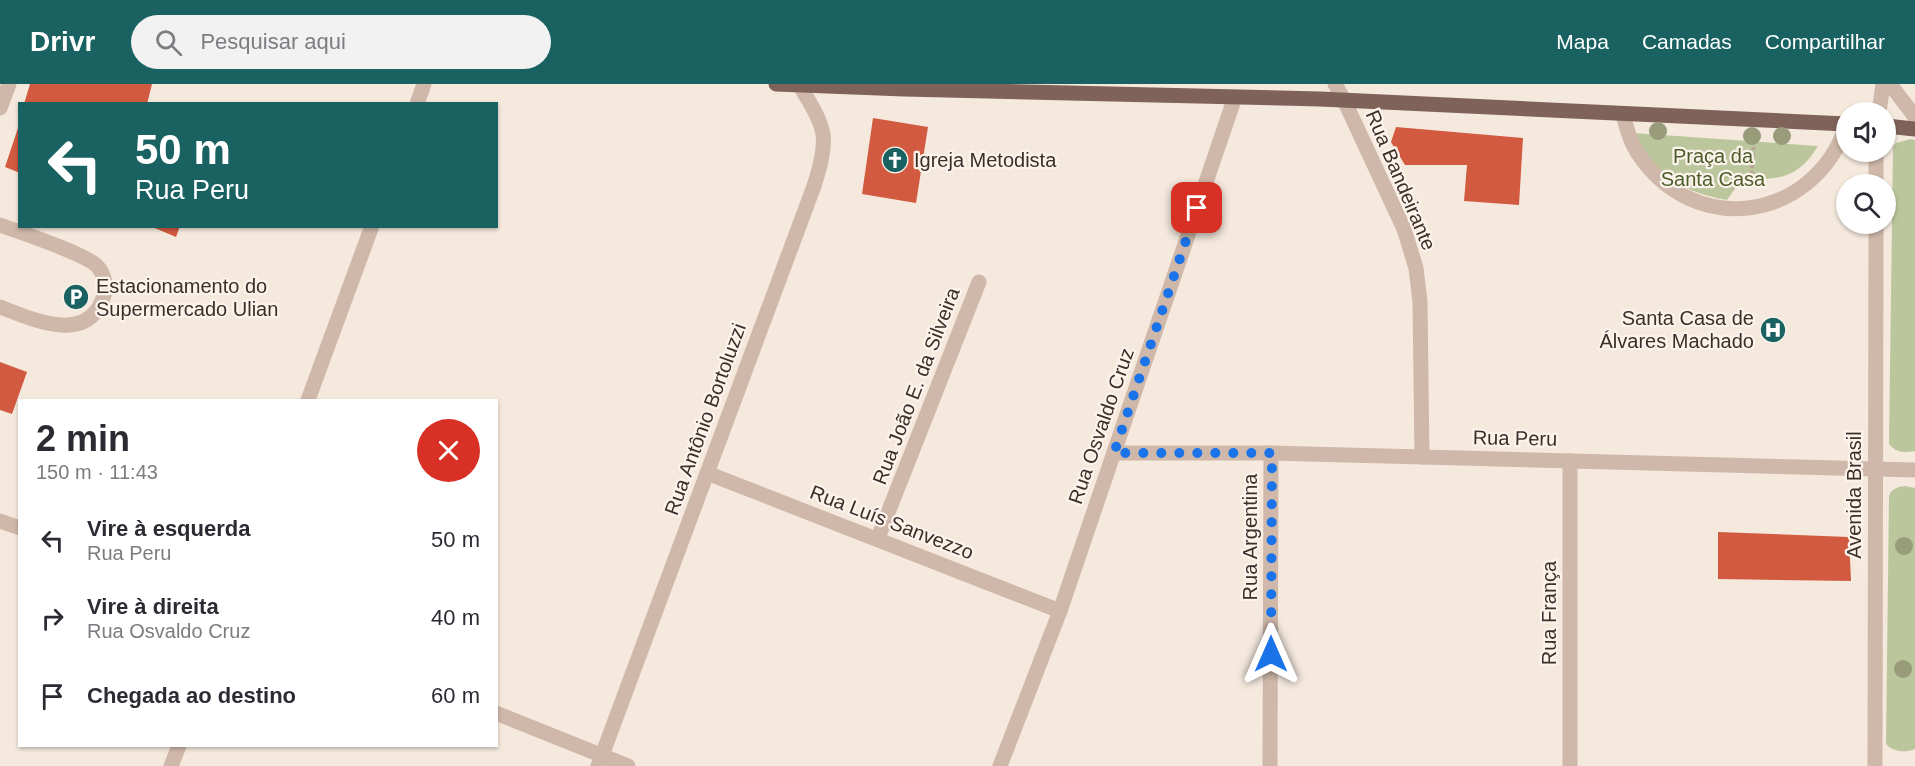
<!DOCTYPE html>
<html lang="pt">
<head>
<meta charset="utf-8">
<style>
  :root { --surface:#fff; --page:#f2f2f3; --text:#2b2b33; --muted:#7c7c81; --accent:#1a6262 }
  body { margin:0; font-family:Helvetica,sans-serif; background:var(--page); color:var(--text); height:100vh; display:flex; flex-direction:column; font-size:22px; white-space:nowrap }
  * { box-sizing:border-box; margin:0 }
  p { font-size:20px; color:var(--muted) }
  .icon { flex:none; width:33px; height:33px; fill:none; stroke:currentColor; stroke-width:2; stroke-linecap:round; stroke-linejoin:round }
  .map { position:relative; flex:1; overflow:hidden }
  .details { position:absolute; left:18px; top:315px; width:480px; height:348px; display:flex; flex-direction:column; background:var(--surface); border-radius:0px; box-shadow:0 2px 4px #0004 }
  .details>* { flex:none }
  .top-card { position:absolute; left:18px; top:18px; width:480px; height:126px; border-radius:0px; box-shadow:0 2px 4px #0004; background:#1a6262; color:#fff; overflow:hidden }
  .fabs { position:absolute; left:1836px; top:18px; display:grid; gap:12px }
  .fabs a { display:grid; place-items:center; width:60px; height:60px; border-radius:50%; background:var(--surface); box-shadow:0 2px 4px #0004; font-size:30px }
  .pin { position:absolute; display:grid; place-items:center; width:51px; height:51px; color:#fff; margin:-26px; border-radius:12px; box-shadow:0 3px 9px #0006 }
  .me { position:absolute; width:66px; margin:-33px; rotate:0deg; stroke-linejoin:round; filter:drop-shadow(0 0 4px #0008) }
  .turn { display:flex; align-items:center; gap:21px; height:126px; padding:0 18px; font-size:27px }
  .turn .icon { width:78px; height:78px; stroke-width:2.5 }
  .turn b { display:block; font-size:42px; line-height:51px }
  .round { display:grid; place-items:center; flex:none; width:63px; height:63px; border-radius:32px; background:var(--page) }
  .overview { display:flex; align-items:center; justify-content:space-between; height:102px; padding:0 18px }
  h1 { font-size:36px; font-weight:600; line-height:45px }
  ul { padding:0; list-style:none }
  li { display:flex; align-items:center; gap:18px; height:78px; padding:0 18px }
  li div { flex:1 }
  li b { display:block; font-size:22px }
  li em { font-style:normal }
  header { display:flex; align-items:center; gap:36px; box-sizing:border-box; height:84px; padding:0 30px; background:var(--accent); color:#fff }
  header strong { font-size:28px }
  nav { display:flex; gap:33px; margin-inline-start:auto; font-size:21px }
  .search { width:420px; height:54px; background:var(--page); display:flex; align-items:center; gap:15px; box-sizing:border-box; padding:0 21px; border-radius:33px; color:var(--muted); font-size:22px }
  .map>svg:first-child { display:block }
  .green { fill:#bbc69c }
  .building { fill:#d25a40 }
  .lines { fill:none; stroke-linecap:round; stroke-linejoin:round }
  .path { stroke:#bba292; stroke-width:4; stroke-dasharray:3 3; stroke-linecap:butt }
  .minor { stroke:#cfb8a9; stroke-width:15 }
  .major { stroke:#7f6359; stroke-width:15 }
  .tree { fill:#999c7b }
  .route { stroke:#1a73e8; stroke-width:10; stroke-dasharray:0 18 }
  .labels { text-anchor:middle; stroke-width:4.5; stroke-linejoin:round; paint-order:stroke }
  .park-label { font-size:20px; fill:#4d5d2a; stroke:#fcf4ec }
  .poi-label { font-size:20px; fill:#3c2e29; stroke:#fcf4ec; text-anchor:start }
  .street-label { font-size:20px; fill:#3c2e29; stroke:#fcf4ec }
</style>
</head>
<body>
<header>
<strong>Drivr</strong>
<div class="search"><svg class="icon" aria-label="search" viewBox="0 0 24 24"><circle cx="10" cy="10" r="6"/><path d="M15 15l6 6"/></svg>Pesquisar aqui</div>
<nav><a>Mapa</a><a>Camadas</a><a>Compartilhar</a></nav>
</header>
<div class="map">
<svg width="1915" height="682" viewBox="0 0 1915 682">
  <rect width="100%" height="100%" fill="#f5e9de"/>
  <g class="green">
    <path d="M1634 49 1818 62C1798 95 1778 96 1742 95L1727 116C1699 111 1670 101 1651 78 1645 70 1640 58 1634 49Z"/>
    <path d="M1911 55 1915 56V367C1905 369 1896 369 1889 360L1893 63 1896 59Z"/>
    <path d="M1905 402 1915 404V665C1905 669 1893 668 1886 660L1889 412C1892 404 1898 403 1905 402Z"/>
  </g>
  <g class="building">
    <polygon points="30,0 152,0 147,20 24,20"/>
    <polygon points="873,34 928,43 916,119 862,110"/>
    <polygon points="20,38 20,89 5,83"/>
    <polygon points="1396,43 1523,54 1519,121 1464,117 1467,81 1405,81 1391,58"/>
    <polygon points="150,142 180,142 176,153"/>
    <polygon points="0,278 27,288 12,330 0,326"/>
    <polygon points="1718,448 1849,453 1851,497 1718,495"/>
  </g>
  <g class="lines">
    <polyline class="path" points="1751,96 1754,58"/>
    <g class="minor">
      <polyline points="1335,0 1344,16 1404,145 1416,184 1420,218 1422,373"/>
      <polyline points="1890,0 1915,33"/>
      <polyline points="417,20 424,0"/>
      <polyline points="0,24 9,0"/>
      <polyline points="1879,28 1883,0"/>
      <path d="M1623 30C1626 43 1630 57 1637 68 1693 155 1812 138 1846 43"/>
      <polyline points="1876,100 1876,68"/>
      <path d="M0 141C19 148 87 170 98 183 106 193 107 205 102 217 84 260 32 235 0 223"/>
      <polyline points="308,316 372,142"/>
      <polyline points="1114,369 1271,369 1915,386"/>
      <polyline points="1570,377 1570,682"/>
      <polyline points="707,389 1060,527"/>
      <polyline points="0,437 20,444"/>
      <polyline points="878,454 979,198"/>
      <polyline points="496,629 628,682"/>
      <polyline points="171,682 179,662"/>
      <path d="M598 682 814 102C819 86 825 67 823 50 820 33 808 16 800 2"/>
      <polyline points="1000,682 1060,527 1235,13"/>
      <polyline points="1270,682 1271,369"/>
      <polyline points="1875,682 1876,140"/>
    </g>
    <g class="major">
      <polyline points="776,0 904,5 1320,15 1846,40"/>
      <polyline points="1886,42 1915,45"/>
    </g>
  </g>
  <g class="tree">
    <circle cx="1658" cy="47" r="9"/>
    <circle cx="1752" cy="52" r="9"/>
    <circle cx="1782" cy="52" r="9"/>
    <circle cx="1904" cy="462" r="9"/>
    <circle cx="1903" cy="585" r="9"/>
  </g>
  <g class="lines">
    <polyline class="route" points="1197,124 1114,369 1272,369 1271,570"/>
  </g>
  <defs>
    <g id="church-disc" transform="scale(1.35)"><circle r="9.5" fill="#1a6262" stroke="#fcf4ec"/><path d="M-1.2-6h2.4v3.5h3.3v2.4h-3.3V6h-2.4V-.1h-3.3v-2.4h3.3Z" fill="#fff"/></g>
    <g id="parking-disc" transform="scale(1.35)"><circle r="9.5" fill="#1a6262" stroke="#fcf4ec"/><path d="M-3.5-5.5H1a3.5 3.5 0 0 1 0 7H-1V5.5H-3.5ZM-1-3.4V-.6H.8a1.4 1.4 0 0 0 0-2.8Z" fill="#fff"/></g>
    <g id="hospital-disc" transform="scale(1.35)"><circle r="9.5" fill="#1a6262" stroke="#fcf4ec"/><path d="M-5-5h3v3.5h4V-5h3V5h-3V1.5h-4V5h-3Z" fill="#fff"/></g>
  </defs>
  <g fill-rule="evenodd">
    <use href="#church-disc" x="895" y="76"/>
    <use href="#parking-disc" x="76" y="213"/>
    <use href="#hospital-disc" x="1773" y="246"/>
  </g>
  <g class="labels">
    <g class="park-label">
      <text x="1713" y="79">Praça da<tspan x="1713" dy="23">Santa Casa</tspan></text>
    </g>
    <g class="poi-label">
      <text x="914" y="83">Igreja Metodista</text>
      <text x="96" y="209">Estacionamento do<tspan x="96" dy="23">Supermercado Ulian</tspan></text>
      <text x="1754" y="241" text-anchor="end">Santa Casa de<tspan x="1754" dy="23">Álvares Machado</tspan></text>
    </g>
    <g class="street-label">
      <text transform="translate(1401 96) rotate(67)" y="7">Rua Bandeirante</text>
      <text transform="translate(916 302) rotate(-69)" y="7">Rua João E. da Silveira</text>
      <text transform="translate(705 335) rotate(-70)" y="7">Rua Antônio Bortoluzzi</text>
      <text transform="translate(1101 342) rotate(-71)" y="7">Rua Osvaldo Cruz</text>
      <text transform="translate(1515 354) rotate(1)" y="7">Rua Peru</text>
      <text transform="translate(1854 411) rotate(-90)" y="7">Avenida Brasil</text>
      <text transform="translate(892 438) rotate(21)" y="7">Rua Luís Sanvezzo</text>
      <text transform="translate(1250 453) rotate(-90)" y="7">Rua Argentina</text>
      <text transform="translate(1549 529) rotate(-90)" y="7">Rua França</text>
    </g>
  </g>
</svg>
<div class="fabs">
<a><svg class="icon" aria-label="sound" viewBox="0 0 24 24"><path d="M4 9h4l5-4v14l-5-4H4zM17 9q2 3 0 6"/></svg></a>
<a><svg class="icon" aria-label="search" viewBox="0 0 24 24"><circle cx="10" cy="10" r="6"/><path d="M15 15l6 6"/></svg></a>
</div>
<div class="pin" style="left:1197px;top:124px;background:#d93025"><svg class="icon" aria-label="arrive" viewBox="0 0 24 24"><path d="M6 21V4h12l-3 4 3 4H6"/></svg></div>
<svg class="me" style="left:1271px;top:570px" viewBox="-20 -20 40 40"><path d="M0-17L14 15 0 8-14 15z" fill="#1a73e8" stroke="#fff" stroke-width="4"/></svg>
<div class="top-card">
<div class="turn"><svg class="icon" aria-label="left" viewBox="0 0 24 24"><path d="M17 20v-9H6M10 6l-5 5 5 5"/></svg><div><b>50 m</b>Rua Peru</div></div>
</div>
<section class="details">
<div class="overview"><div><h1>2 min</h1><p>150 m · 11:43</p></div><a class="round" style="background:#d93025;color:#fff"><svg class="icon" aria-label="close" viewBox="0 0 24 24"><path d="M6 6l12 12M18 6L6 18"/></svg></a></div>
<ul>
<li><svg class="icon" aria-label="left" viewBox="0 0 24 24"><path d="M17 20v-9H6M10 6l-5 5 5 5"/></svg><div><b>Vire à esquerda</b><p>Rua Peru</p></div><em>50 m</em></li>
<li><svg class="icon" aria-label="right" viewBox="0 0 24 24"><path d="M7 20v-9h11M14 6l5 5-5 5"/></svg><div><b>Vire à direita</b><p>Rua Osvaldo Cruz</p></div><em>40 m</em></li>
<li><svg class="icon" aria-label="arrive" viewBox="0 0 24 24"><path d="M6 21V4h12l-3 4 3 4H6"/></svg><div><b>Chegada ao destino</b></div><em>60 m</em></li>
</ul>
</section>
</div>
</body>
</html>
